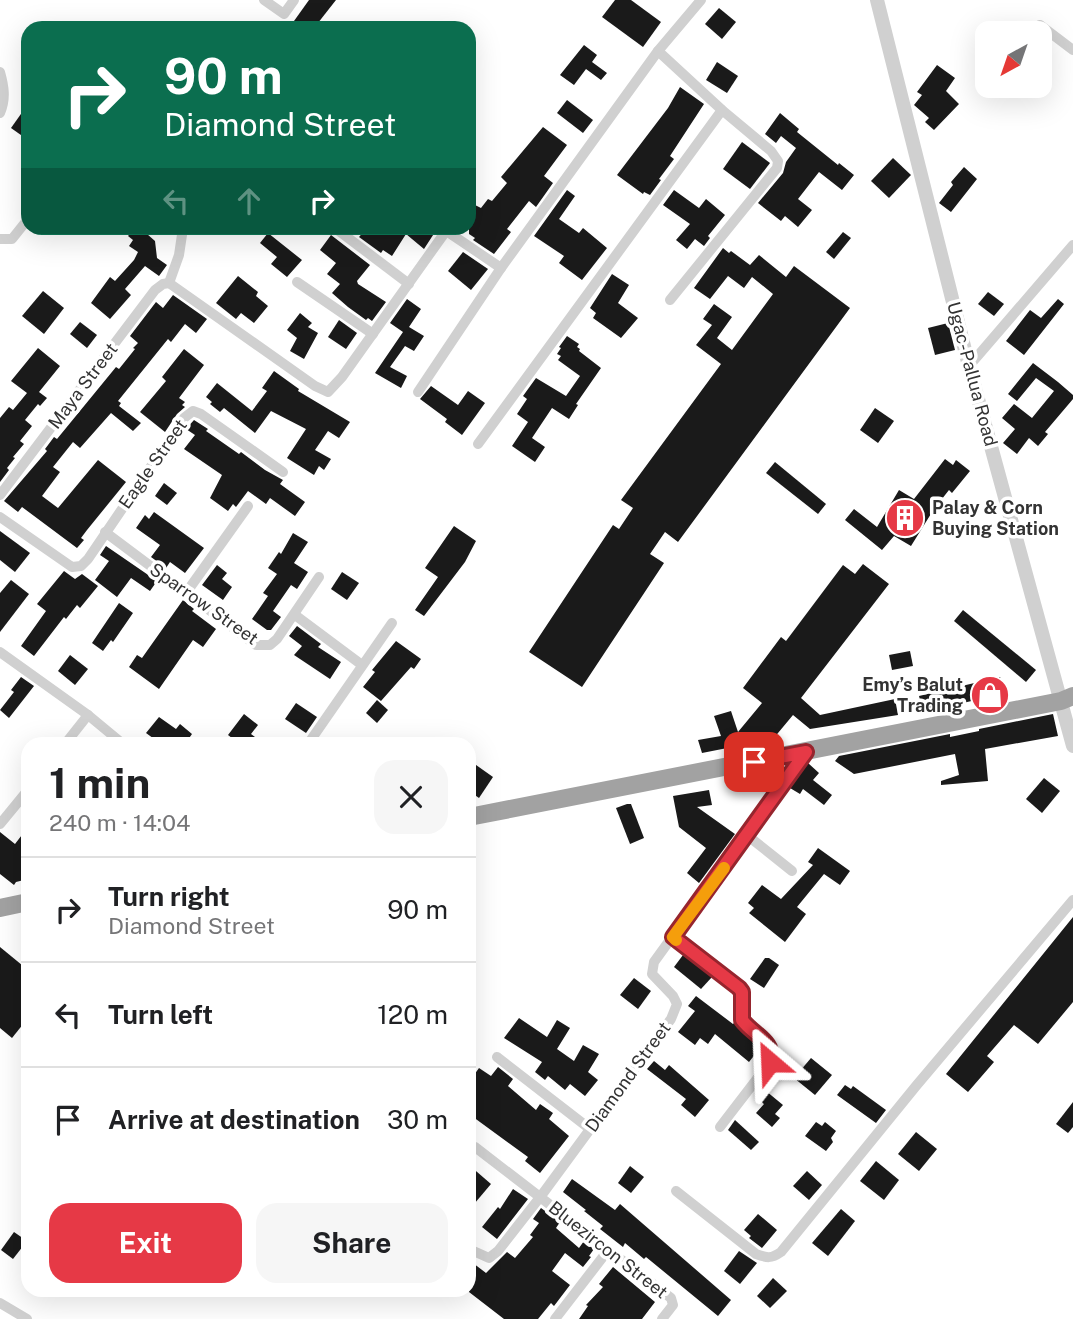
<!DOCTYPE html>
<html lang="en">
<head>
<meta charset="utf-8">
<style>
  :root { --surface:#fff; --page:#f6f6f6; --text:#202124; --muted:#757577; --line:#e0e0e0; --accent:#e63946 }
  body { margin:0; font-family:"Public Sans",sans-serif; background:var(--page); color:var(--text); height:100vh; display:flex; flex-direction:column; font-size:26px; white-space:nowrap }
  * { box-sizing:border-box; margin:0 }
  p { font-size:23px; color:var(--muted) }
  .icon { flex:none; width:38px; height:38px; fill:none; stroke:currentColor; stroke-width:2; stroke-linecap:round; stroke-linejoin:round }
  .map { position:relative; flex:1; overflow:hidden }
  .sheet { position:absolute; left:21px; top:737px; width:455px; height:560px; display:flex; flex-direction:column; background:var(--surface); border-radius:21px; box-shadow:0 7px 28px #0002 }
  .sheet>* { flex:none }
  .guide { position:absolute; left:21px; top:21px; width:455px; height:214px; border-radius:21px; box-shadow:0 7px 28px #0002; background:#0b6e4f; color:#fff; overflow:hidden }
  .needle { width:46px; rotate:220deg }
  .controls { position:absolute; left:975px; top:21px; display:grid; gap:14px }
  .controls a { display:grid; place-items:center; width:77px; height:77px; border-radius:14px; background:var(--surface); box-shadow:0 7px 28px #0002; font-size:35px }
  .pin { position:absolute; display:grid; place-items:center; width:60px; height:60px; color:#fff; margin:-30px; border-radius:14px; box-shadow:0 4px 10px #0006 }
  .me { position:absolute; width:77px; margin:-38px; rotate:334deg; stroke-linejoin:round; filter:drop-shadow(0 0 5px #0008) }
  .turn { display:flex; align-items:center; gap:24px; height:147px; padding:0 28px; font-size:32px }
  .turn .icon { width:91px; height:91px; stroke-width:2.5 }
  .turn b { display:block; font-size:49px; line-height:60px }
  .lanes { display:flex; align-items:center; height:66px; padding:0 28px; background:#0003; justify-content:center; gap:35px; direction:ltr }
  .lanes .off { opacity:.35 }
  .round { display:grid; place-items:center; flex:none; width:74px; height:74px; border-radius:21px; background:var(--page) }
  .head { display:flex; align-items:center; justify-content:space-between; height:119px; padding:0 28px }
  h1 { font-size:42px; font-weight:700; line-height:52px }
  .button { display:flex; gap:14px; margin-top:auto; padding:14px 28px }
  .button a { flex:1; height:80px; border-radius:21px; background:var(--accent); color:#fff; font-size:28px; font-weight:700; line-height:80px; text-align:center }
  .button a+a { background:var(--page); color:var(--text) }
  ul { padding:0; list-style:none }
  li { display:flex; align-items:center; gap:21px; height:105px; padding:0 28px; border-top:2px solid var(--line) }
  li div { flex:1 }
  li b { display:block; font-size:26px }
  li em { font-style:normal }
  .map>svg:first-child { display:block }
  .building { fill:#1a1a1a }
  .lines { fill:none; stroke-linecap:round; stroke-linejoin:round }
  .minor { stroke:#d0d0d0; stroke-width:10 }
  .tertiary { stroke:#d0d0d0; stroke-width:14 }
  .trunk { stroke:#a2a2a2; stroke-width:18 }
  .route-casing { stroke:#96252e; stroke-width:18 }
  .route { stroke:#e63946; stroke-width:12 }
  .slow { stroke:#f59e0b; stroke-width:12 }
  .labels { text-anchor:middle; stroke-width:7; stroke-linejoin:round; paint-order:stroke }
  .street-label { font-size:18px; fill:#333; stroke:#fff }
  .poi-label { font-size:18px; font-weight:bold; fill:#333; stroke:#fff; text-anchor:start }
</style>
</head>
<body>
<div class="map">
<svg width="1073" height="1319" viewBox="0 0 1073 1319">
  <rect width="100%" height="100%" fill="#fff"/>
  <g class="building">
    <polygon points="309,0 336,0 314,28 303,28 294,21"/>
    <polygon points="615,0 631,0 661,22 643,47 602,17"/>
    <polygon points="719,8 736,22 722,39 705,24"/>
    <polygon points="584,45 597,55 592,62 607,73 601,80 586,69 574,85 560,75"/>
    <polygon points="717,62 738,76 727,93 706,80"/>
    <polygon points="937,65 955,78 946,91 959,104 934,130 925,122 929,118 914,105 922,95 917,92"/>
    <polygon points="680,87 704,104 670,156 674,159 659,179 661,180 650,195 644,192 643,194 617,175 668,108"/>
    <polygon points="567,100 593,120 583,133 557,113"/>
    <polygon points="28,104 28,140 11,128"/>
    <polygon points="780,113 799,129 797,132 838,165 839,163 854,175 842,190 819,172 798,199 812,210 798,227 785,216 781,221 758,203 783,173 786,162 796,148 781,136 776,143 765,134"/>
    <polygon points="543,127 567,145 544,176 553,183 536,207 529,201 507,229 511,232 494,254 473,240 475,238 469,234 469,202 481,208 488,199 492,201 507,183 501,177"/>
    <polygon points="742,142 770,163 750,189 723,169"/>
    <polygon points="893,158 911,175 889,198 871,181"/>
    <polygon points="964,167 977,179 951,212 939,203 953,185 951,182"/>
    <polygon points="567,190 575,196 559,219 579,233 583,228 607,248 582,280 559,263 564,256 534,236"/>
    <polygon points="674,190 699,208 706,199 725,215 708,236 710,238 704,246 695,239 687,249 676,240 690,224 663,205"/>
    <polygon points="135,228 152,228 147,234 155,241 157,258 167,265 159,276 145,266 125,289 131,295 110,319 91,303 110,277 115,281 134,260 138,252 129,246 133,240 128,236"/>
    <polygon points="367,228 434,228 435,232 424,249 406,234 392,256 383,250 381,253 359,237"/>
    <polygon points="843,232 851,238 834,259 826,252"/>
    <polygon points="268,233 302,260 287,277 271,264 277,257 260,243"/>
    <polygon points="331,235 370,265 357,281 358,284 386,302 372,321 368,318 366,320 348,307 332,293 340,284 327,274 336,263 320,250"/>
    <polygon points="723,248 729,253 731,251 750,265 759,255 786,277 794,266 850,308 678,542 665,532 650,554 664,563 582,687 529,652 613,525 619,529 633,508 621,500 721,364 696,345 712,325 703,319 714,304 732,317 717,338 732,350 773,294 752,277 744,288 728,276 710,299 694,288"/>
    <polygon points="463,252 488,269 471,290 448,271"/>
    <polygon points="612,274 629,285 618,303 638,318 621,338 593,318 596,313 590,308"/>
    <polygon points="238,276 258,292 256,296 268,306 254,323 241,313 236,319 216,303"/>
    <polygon points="43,291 64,308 44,334 22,316"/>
    <polygon points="988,292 1004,304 994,316 978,304"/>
    <polygon points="173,295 207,319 196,333 185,324 171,342 168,339 118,401 121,403 119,406 141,423 133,431 111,413 80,448 73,442 53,467 60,472 42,496 58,508 98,460 126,482 87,530 81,538 84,540 77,548 22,507 18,512 4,501 47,451 45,449 54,437 57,439 116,367 119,369 135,349 133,348 138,343 130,336 156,302 163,308"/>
    <polygon points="407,299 421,309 409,327 424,336 414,351 405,346 390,367 407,376 401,388 375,373 403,332 390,323"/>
    <polygon points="1058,299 1064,304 1024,355 1006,341 1030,310 1041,318"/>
    <polygon points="300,313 312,323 308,327 318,333 304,359 290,351 297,338 287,330"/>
    <polygon points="339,320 357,333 346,349 328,337"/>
    <polygon points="80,322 97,335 87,348 70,334"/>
    <polygon points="948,323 955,350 935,355 928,328"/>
    <polygon points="567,336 579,344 577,347 580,349 579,351 601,368 576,404 578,405 569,419 552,408 532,438 545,447 535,462 512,446 528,422 517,414 527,399 523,396 536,378 566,396 580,376 558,360 561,356 557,354 561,348 559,347"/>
    <polygon points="38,348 60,366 39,392 47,398 40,406 38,404 25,420 32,426 20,441 24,444 13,457 15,458 7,468 9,470 0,482 0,418 9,407 13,410 27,393 11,381"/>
    <polygon points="184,349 204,365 179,398 185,402 182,405 185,407 177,414 165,432 140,412 166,381 162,377"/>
    <polygon points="1033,363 1058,382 1073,395 1073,399 1045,432 1048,434 1038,446 1029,438 1017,454 1003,443 1015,429 1002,418 1014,404 1032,418 1054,391 1036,378 1017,401 1008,394"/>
    <polygon points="274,371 299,389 298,391 350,422 339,438 328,431 315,450 331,459 324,470 319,466 314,475 287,458 306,429 271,411 255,433 224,408 220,412 210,404 212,402 206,397 217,383 252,411 267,391 262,388"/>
    <polygon points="431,386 458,405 468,391 485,403 462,435 445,422 447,419 420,399"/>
    <polygon points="875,408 894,421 878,443 860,430"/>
    <polygon points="194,420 208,429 206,431 239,454 241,452 265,470 283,480 280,484 305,502 295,516 270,498 266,504 248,491 236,507 233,504 228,511 210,498 222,475 184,449 195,435 186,429"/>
    <polygon points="945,459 953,465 956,460 970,471 952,493 949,490 934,509 911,546 894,536 882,550 845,520 854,509 877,527 899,490 914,499"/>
    <polygon points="775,462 826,504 818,514 766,473"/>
    <polygon points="164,483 177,493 167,505 155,496"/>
    <polygon points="154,512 204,548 185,573 170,562 166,568 151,557 160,545 136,528 145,515 149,519"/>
    <polygon points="454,526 476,541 465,562 424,616 415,610 438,577 425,568"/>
    <polygon points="0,531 30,553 15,572 0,560"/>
    <polygon points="293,533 308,542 294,563 308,572 297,589 291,585 273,611 281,617 271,630 267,630 252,619 268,596 263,593 277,574 268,568 279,552 281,554"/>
    <polygon points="106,546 157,581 150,591 131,578 117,597 95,580 109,561 100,555"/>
    <polygon points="863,564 889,584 801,698 820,715 895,699 898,715 810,729 793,715 773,739 702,753 698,740 721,736 714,716 731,711 738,732 762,703 743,688 781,637 786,641 843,565 855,574"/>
    <polygon points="217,565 227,573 222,579 232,587 223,600 202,585"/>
    <polygon points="64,571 75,579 82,574 98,586 80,608 77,605 66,619 64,617 34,656 21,646 46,611 37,604"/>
    <polygon points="342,572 359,583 347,600 331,589"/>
    <polygon points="11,580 29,594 0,632 0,593"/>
    <polygon points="183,600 194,609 192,611 216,629 203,647 193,640 159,689 129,667 137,655 142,658"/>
    <polygon points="119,603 133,613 113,642 111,640 103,651 92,643"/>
    <polygon points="963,610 1036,670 1026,682 954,621"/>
    <polygon points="297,626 321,644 318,647 341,662 330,679 294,655 302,646 289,636"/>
    <polygon points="396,641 421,659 414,669 411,667 381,701 363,687 375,672 372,670"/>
    <polygon points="910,651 913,666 892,670 889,655"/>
    <polygon points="70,655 88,669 75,685 58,671"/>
    <polygon points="21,677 34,686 9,718 0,710 14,692 11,690"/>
    <polygon points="1000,677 1007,693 923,712 919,696"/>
    <polygon points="377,700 388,710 377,723 366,713"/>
    <polygon points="296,703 317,717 306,733 285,719"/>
    <polygon points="244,714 258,725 251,734 255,737 250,744 245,744 239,739 237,742 228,735"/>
    <polygon points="1053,714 1058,736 985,749 988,781 941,785 941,781 959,775 955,754 854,774 835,761 839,756 950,734 950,737 979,731 979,729"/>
    <polygon points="159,717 176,729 180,724 192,734 185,744 161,744 146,733"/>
    <polygon points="469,760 493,777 479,798 469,791"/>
    <polygon points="808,763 819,773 813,780 832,795 824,805 803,789 800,794 790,788"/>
    <polygon points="1044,778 1060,791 1042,813 1026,799"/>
    <polygon points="709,790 712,805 697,807 735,834 699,883 687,873 706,848 679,827 673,796"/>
    <polygon points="627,804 631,804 644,838 630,844 616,808"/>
    <polygon points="28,827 28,879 16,882 14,885 0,874 0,832 15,844"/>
    <polygon points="818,848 850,871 840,885 824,874 797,907 806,914 785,942 749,913 754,908 748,903 762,885 781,899 813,865 808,862"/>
    <polygon points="1073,917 1073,1002 1038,1044 1014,1025 987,1056 994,1062 968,1092 946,1074"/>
    <polygon points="0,947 28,970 28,1018 12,1038 0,1028"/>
    <polygon points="683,955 712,977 701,989 674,967"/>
    <polygon points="765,958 769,958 779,965 764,988 750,979"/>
    <polygon points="634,978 651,991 638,1009 620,995"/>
    <polygon points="696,996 733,1024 735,1022 760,1048 749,1062 715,1034 708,1044 700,1038 695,1045 678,1032 695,1011 688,1006"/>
    <polygon points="519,1018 547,1037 557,1020 570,1028 557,1049 574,1061 583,1045 599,1054 588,1072 598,1080 585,1096 570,1084 565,1090 548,1076 545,1080 535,1072 542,1062 504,1038"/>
    <polygon points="811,1058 832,1075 815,1095 794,1078"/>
    <polygon points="654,1061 665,1070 669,1065 709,1100 695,1117 681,1105 686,1099 647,1069"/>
    <polygon points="498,1067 513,1079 508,1086 536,1110 540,1104 553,1113 549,1119 569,1136 540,1173 525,1161 528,1157 469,1114 469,1082 479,1068 491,1076"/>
    <polygon points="845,1085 851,1089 853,1086 886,1110 876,1123 837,1095"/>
    <polygon points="766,1091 783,1105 775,1114 780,1118 772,1127 756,1113 764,1104 759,1100"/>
    <polygon points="1073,1102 1073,1127 1068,1133 1056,1124"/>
    <polygon points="735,1120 759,1142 751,1150 728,1130"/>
    <polygon points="816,1122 822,1126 825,1122 836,1131 831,1138 833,1142 826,1151 805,1136"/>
    <polygon points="916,1132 937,1149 919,1171 898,1154"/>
    <polygon points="876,1161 899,1180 884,1200 860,1181"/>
    <polygon points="469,1165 491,1184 469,1210"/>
    <polygon points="630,1166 644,1177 631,1193 618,1183"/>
    <polygon points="807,1171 822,1185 809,1200 793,1186"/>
    <polygon points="572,1179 615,1210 620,1204 731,1300 718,1316 646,1257 644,1259 625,1243 623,1247 600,1229 603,1226 584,1211 586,1210 563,1192"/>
    <polygon points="513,1189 528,1199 497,1239 482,1227 498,1207 500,1209"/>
    <polygon points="541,1208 560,1222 556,1228 579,1248 584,1241 594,1249 589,1256 591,1257 583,1267 565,1253 552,1271 570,1285 554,1306 551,1303 538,1319 504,1319 469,1292 469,1260 486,1273 507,1252 515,1258 533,1237 530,1235 539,1223 533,1219"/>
    <polygon points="841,1209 855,1221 828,1256 812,1243"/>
    <polygon points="758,1214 777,1230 762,1248 749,1238 751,1236 744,1230"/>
    <polygon points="14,1232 27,1241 13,1259 1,1250"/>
    <polygon points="739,1251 757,1263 740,1284 724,1271"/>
    <polygon points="613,1267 655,1302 642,1319 579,1319 588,1306 586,1305 603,1287 599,1284"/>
    <polygon points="773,1278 787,1291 770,1308 757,1296"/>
  </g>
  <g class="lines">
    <g class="minor">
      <polyline points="264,0 284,14 294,0"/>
      <polyline points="1040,25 1073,50"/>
      <polyline points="658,51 722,110 771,151 778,161 777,168 670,300"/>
      <path d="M0 72C4 86 6 99 0 113"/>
      <polyline points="335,228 409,284"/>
      <polyline points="442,228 501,268 658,51 701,0"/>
      <polyline points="0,239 12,239 28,219"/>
      <polyline points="297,282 373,334"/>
      <polyline points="169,283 315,386 328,392 342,377 446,231"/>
      <polyline points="169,283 179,255 183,228"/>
      <polyline points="969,366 1073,245"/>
      <polyline points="418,392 501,268"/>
      <polyline points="478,444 722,110"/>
      <polyline points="0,495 155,290 163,284 169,283"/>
      <polyline points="0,517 72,567 81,566 88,559 184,418 193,411 201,414 283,472"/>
      <polyline points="105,532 256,645 270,645 277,639 319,577"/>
      <polyline points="186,593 248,506"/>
      <polyline points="295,615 362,665"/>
      <polyline points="0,652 88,715 123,744"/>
      <polyline points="65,744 88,715"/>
      <polyline points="308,744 392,623"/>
      <polyline points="0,824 28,790"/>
      <polyline points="748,836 792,871"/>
      <path d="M673 937 739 988 742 992V1020C753 1035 775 1041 770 1062L720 1127"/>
      <polyline points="497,1057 590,1129"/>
      <polyline points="475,1147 671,1298 673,1305 662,1319"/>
      <path d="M676 1191 756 1254C767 1258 771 1259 781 1252L916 1086 1073 900"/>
      <polyline points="469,1249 489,1258 498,1251 541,1196 671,1019 677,1004 673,996 652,974 654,962 806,752"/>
      <polyline points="0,1303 27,1319"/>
      <polyline points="555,1319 609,1249"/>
    </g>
    <polyline class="tertiary" points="877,0 969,366 1073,746"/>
    <g class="trunk">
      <polyline points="469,817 1061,701 1073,696"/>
      <polyline points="0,908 28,902"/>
    </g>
  </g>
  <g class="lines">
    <g class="route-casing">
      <path id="route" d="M754 762 806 752 673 937 739 988 742 992V1020C753 1035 775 1041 770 1062"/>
    </g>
    <use href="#route" class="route"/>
    <polyline class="slow" points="676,940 673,937 724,868"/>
  </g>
  <defs>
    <g id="building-disc" transform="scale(2.0125)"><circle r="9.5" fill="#e63946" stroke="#fff"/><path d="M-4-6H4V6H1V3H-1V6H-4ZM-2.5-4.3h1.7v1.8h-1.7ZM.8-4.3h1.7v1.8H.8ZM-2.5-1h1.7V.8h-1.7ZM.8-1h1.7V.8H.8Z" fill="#fff"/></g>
    <g id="shop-disc" transform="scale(2.0125)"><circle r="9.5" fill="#e63946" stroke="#fff"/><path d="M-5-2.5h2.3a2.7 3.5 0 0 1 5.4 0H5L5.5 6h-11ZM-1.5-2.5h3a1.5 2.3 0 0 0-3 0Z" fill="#fff"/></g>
  </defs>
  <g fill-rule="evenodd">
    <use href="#building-disc" x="905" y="518"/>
    <use href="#shop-disc" x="990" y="695"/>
  </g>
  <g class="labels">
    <g class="street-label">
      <text transform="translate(972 374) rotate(75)" y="6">Ugac-Pallua Road</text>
      <text transform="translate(83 386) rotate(-53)" y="6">Maya Street</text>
      <text transform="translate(153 464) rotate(-55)" y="6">Eagle Street</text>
      <text transform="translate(204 604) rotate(35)" y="6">Sparrow Street</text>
      <text transform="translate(628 1077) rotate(-54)" y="6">Diamond Street</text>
      <text transform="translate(608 1250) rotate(38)" y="6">Bluezircon Street</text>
    </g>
    <g class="poi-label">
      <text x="932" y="514">Palay &amp; Corn<tspan x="932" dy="21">Buying Station</tspan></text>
      <text x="963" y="691" text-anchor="end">Emy’s Balut<tspan x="963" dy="21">Trading</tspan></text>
    </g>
  </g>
</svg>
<div class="controls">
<a><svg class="needle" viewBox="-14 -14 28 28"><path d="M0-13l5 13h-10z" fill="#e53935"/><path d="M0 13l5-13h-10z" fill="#757577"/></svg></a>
</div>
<div class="pin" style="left:754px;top:762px;background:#d93025"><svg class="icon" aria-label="arrive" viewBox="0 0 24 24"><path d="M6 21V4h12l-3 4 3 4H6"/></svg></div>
<svg class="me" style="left:770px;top:1062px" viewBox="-20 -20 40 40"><path d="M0-17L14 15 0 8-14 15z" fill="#e63946" stroke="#fff" stroke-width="4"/></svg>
<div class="guide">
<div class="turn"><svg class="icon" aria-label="right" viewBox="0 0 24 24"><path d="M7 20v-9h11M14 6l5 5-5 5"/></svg><div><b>90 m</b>Diamond Street</div></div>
<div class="lanes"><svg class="icon off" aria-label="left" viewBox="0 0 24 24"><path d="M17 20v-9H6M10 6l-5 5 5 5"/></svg><svg class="icon off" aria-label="ahead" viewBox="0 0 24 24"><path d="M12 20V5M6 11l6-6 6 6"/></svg><svg class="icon" aria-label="right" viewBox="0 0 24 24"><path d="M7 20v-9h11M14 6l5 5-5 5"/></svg></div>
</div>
<section class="sheet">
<div class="head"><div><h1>1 min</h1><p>240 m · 14:04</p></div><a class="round"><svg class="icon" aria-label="close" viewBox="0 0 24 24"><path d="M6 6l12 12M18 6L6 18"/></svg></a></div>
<ul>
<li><svg class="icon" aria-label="right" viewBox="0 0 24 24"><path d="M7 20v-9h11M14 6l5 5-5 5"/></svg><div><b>Turn right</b><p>Diamond Street</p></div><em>90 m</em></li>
<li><svg class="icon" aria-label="left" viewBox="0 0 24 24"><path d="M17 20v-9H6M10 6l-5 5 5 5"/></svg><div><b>Turn left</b></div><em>120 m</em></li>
<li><svg class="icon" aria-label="arrive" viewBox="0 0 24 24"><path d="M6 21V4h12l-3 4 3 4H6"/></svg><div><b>Arrive at destination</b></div><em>30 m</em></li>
</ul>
<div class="button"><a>Exit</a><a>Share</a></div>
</section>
</div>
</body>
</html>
